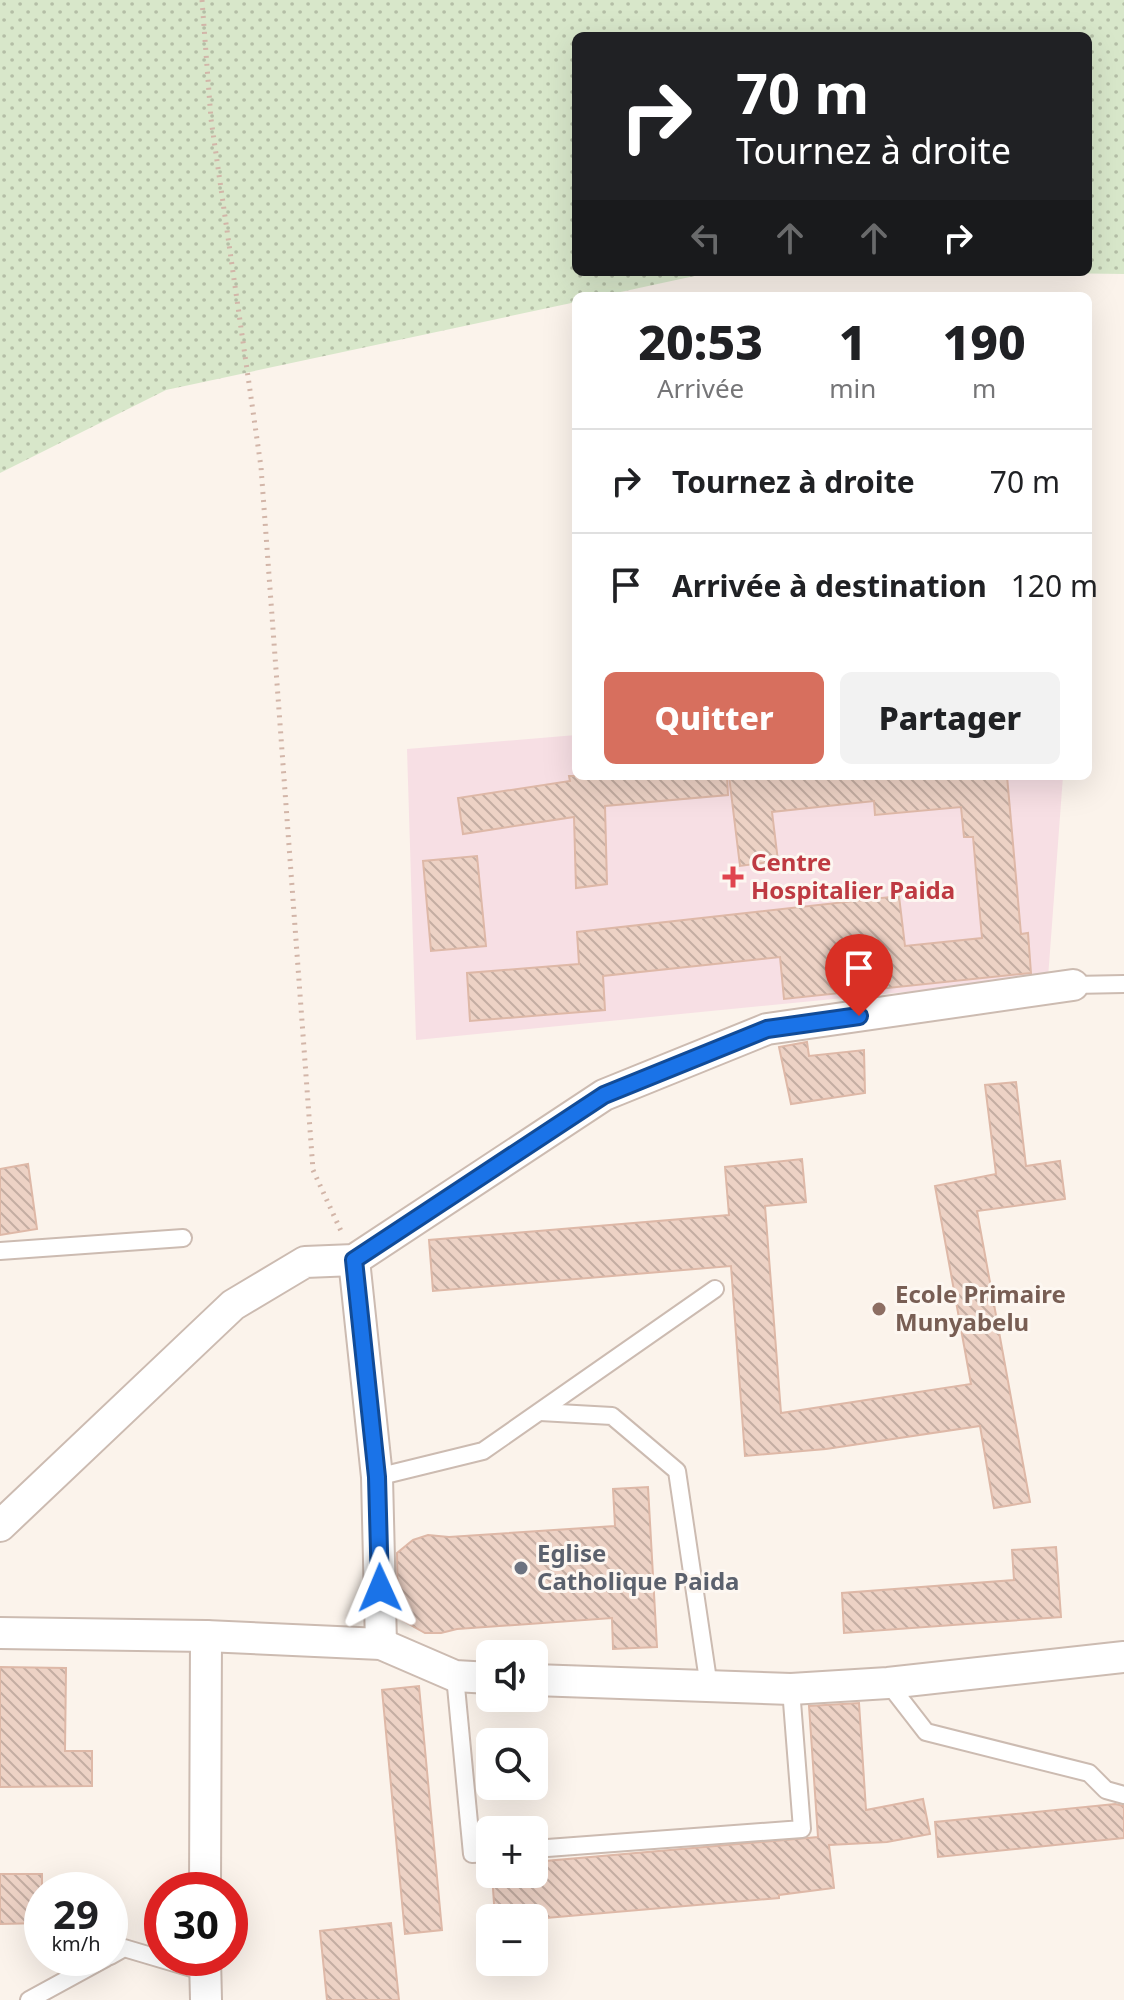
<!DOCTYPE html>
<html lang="fr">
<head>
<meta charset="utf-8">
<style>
  :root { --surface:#fff; --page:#f2f2f2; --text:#202124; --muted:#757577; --line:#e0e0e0; --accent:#d76f5e }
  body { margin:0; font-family:"Noto Sans",sans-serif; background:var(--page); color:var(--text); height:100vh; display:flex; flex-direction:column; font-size:30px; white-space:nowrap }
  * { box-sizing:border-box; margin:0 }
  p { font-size:26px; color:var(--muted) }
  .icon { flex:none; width:44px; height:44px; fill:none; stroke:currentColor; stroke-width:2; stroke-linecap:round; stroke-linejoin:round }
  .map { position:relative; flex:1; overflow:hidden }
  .drawer { position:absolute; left:572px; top:292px; width:520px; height:488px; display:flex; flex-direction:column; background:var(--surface); border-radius:12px; box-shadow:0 8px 32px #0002 }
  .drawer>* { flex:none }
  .top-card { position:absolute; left:572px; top:32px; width:520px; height:244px; border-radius:12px; box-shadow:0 8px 32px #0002; background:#202124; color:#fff; overflow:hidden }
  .buttons { position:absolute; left:476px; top:1640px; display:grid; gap:16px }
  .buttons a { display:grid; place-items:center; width:72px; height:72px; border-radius:12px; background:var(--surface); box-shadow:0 8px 32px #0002; font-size:40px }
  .speed { position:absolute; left:24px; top:1872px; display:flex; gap:16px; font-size:40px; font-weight:700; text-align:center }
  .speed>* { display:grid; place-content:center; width:104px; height:104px; border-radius:50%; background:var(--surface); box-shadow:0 8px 32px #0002; line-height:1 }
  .speed small { font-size:20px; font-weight:400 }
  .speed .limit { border:12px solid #d22; background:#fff; color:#111 }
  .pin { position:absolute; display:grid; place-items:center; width:68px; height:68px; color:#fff; margin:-82px -34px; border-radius:50% 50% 50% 0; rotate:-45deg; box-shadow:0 0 8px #0007 }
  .pin .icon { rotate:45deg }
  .me { position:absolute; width:88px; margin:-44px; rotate:359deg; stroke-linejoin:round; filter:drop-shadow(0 0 6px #0008) }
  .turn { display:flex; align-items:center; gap:28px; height:168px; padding:0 32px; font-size:36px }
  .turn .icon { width:104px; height:104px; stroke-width:2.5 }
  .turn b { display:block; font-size:56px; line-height:68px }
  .lanes { display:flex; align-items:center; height:76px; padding:0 32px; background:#0003; justify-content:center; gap:40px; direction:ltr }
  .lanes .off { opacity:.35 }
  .eta { display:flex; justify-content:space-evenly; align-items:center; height:136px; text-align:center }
  .eta b { font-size:48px; font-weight:800; line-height:56px }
  .button { display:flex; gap:16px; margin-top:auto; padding:16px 32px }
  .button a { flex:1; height:92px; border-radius:12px; background:var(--accent); color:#fff; font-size:32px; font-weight:800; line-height:92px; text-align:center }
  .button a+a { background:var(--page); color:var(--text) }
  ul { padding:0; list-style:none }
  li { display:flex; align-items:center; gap:24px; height:104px; padding:0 32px; border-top:2px solid var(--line) }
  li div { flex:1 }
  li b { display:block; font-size:30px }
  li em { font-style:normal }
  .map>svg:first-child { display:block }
  .medical { fill:#f7dfe4 }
  .grass { fill:url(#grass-dots) }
  .building { fill:url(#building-back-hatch); stroke:#deb8a7; stroke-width:2 }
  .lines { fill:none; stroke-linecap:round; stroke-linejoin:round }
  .lane-casing { stroke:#ccbbb1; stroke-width:20 }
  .street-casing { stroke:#ccbbb1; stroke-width:34 }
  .path { stroke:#d2b5a8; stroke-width:5; stroke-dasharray:2 6; stroke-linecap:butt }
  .lane { stroke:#fff; stroke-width:16 }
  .street { stroke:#fff; stroke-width:30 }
  .route-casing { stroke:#114b97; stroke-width:20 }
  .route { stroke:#1a73e8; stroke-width:14 }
  .health-dot { fill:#e0444e; stroke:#fdf7f1; stroke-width:3 }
  .education-dot { fill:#8d6e63; stroke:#fdf7f1; stroke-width:3 }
  .worship-dot { fill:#6b7280; stroke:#fdf7f1; stroke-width:3 }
  .labels { text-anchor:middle; stroke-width:6; stroke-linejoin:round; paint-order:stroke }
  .health-label { font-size:24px; font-weight:bold; fill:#be3a42; stroke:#fdf7f1; text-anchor:start }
  .education-label { font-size:24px; font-weight:bold; fill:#785e54; stroke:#fdf7f1; text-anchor:start }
  .worship-label { font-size:24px; font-weight:bold; fill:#5b616d; stroke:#fdf7f1; text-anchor:start }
</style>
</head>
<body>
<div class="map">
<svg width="1124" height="2000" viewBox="0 0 1124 2000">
  <defs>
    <pattern id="grass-dots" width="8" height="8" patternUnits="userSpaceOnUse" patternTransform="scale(2)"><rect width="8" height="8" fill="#d8e7ca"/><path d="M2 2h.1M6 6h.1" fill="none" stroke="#b4bea6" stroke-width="1.8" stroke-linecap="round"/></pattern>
    <pattern id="building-back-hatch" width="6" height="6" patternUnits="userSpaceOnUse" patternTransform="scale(2)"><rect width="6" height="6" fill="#edd2c5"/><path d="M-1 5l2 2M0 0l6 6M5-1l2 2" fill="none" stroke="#c4ada2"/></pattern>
  </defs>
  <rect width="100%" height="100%" fill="#fbf3eb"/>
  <polygon class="medical" points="576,735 576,776 1063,776 1048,978 416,1040 407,749"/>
  <polygon class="grass" points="0,0 1124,0 1124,274 988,272 1088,272 1088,36 576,36 576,272 713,272 602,296 576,296 576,302 166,390 0,473"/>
  <g class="building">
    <polygon points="569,776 727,776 728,795 605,806 607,884 576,888 574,817 463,834 458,798 570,781"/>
    <polygon points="729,776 1007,776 1021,934 1028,933 1031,973 784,999 780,957 603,976 605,1010 470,1021 467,973 579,964 577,932 899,896 905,946 982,938 973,837 964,837 961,807 875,815 874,801 772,812 778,861 740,866"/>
    <polygon points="477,856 486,946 431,951 423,861"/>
    <polygon points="807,1042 809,1056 864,1050 865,1093 791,1104 779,1047"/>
    <polygon points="1016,1082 1026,1166 1060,1161 1065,1199 977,1211 1030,1502 994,1508 980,1426 826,1449 745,1456 731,1266 433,1291 429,1240 729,1215 725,1167 802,1159 806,1202 765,1206 781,1413 971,1384 935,1186 996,1174 985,1085"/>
    <polygon points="28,1164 37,1229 0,1235 0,1169"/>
    <polygon points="648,1487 657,1647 613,1649 612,1618 457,1629 441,1633 425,1633 398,1618 397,1553 413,1540 428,1535 449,1537 615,1526 613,1489"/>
    <polygon points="1056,1547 1061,1617 844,1633 842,1593 1014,1580 1012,1550"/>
    <polygon points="0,1667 66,1668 65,1751 92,1751 92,1786 0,1787"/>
    <polygon points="419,1686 442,1930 405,1934 382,1690"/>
    <polygon points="859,1703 866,1810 923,1799 930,1834 887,1842 829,1845 834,1888 779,1895 779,1898 534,1919 495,1918 492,1874 534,1874 534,1862 818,1837 809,1706"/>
    <polygon points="1115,1804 1124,1806 1124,1838 938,1857 935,1822"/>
    <polygon points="0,1874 42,1874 42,1923 0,1924"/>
    <polygon points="391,1923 399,2000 327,2000 320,1931"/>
  </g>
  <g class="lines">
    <g class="lane-casing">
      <g id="lane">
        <polyline points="1073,985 1124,984"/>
        <polyline points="0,1251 183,1238"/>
        <polyline points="540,1412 612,1416 677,1471 709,1687"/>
        <polyline points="377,1477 483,1451 715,1289"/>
        <polyline points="455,1676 472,1854 490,1853"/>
        <polyline points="888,1683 926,1732 1089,1773 1106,1790 1124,1795"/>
        <polyline points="534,1849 802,1829 791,1689"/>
        <polyline points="110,1956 124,1948 205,1972"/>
        <polyline points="29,2000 106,1958"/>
      </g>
    </g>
    <g class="street-casing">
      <g id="street">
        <polyline points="354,1260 377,1477 381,1644"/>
        <polyline points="0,1526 233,1305 305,1262 354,1260 604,1095 767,1029 1073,985"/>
        <polyline points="0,1633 206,1636 381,1644 455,1676 490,1678"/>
        <polyline points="534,1680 791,1689 888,1683 1124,1657"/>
        <polyline points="205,1890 206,1636"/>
        <polyline points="205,1958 206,2000"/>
      </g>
    </g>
    <polyline class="path" points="202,0 211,119 261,467 313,1170 341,1231"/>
    <use href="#lane" class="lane"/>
    <use href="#street" class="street"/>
  </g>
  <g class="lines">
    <g class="route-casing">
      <polyline id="route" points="380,1588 377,1477 354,1260 604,1095 767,1029 859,1016"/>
    </g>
    <use href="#route" class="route"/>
  </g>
  <path class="health-dot" d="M729 865h8v8h8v8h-8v8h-8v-8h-8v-8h8z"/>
  <circle class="education-dot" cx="879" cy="1309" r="8"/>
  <circle class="worship-dot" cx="521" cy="1568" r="8"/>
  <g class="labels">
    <g class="health-label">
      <text x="751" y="871">Centre<tspan x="751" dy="28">Hospitalier Paida</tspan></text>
    </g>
    <g class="education-label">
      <text x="895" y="1303">Ecole Primaire<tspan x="895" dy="28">Munyabelu</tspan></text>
    </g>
    <g class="worship-label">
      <text x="537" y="1562">Eglise<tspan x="537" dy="28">Catholique Paida</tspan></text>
    </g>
  </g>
</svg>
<div class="buttons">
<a><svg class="icon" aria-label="sound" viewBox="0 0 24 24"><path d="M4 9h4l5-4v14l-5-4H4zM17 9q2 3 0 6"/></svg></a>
<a><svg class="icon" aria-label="search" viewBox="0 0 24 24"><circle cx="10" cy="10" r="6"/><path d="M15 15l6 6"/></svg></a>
<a>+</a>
<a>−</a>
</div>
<div class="speed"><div>29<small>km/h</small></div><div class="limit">30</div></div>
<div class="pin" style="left:859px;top:1016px;background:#d93025"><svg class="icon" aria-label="arrive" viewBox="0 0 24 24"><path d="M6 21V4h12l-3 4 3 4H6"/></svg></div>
<svg class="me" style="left:380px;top:1588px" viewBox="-20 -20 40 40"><path d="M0-17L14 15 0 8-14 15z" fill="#1a73e8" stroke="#fff" stroke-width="4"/></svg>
<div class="top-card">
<div class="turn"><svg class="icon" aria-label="right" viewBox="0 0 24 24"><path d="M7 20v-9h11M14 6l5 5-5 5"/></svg><div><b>70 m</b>Tournez à droite</div></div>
<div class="lanes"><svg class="icon off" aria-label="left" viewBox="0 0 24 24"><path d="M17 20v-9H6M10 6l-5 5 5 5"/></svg><svg class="icon off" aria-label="ahead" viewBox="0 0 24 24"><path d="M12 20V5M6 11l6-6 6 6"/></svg><svg class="icon off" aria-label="ahead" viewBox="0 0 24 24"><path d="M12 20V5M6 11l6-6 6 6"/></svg><svg class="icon" aria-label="right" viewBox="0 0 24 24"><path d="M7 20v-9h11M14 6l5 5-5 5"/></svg></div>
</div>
<section class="drawer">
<div class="eta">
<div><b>20:53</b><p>Arrivée</p></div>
<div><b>1</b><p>min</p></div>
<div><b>190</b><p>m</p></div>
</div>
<ul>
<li><svg class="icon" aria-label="right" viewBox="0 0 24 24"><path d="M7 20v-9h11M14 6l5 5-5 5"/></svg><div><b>Tournez à droite</b></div><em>70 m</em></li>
<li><svg class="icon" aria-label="arrive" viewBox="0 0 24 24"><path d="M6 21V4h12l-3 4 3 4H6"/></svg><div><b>Arrivée à destination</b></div><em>120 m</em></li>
</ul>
<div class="button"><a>Quitter</a><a>Partager</a></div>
</section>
</div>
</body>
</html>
